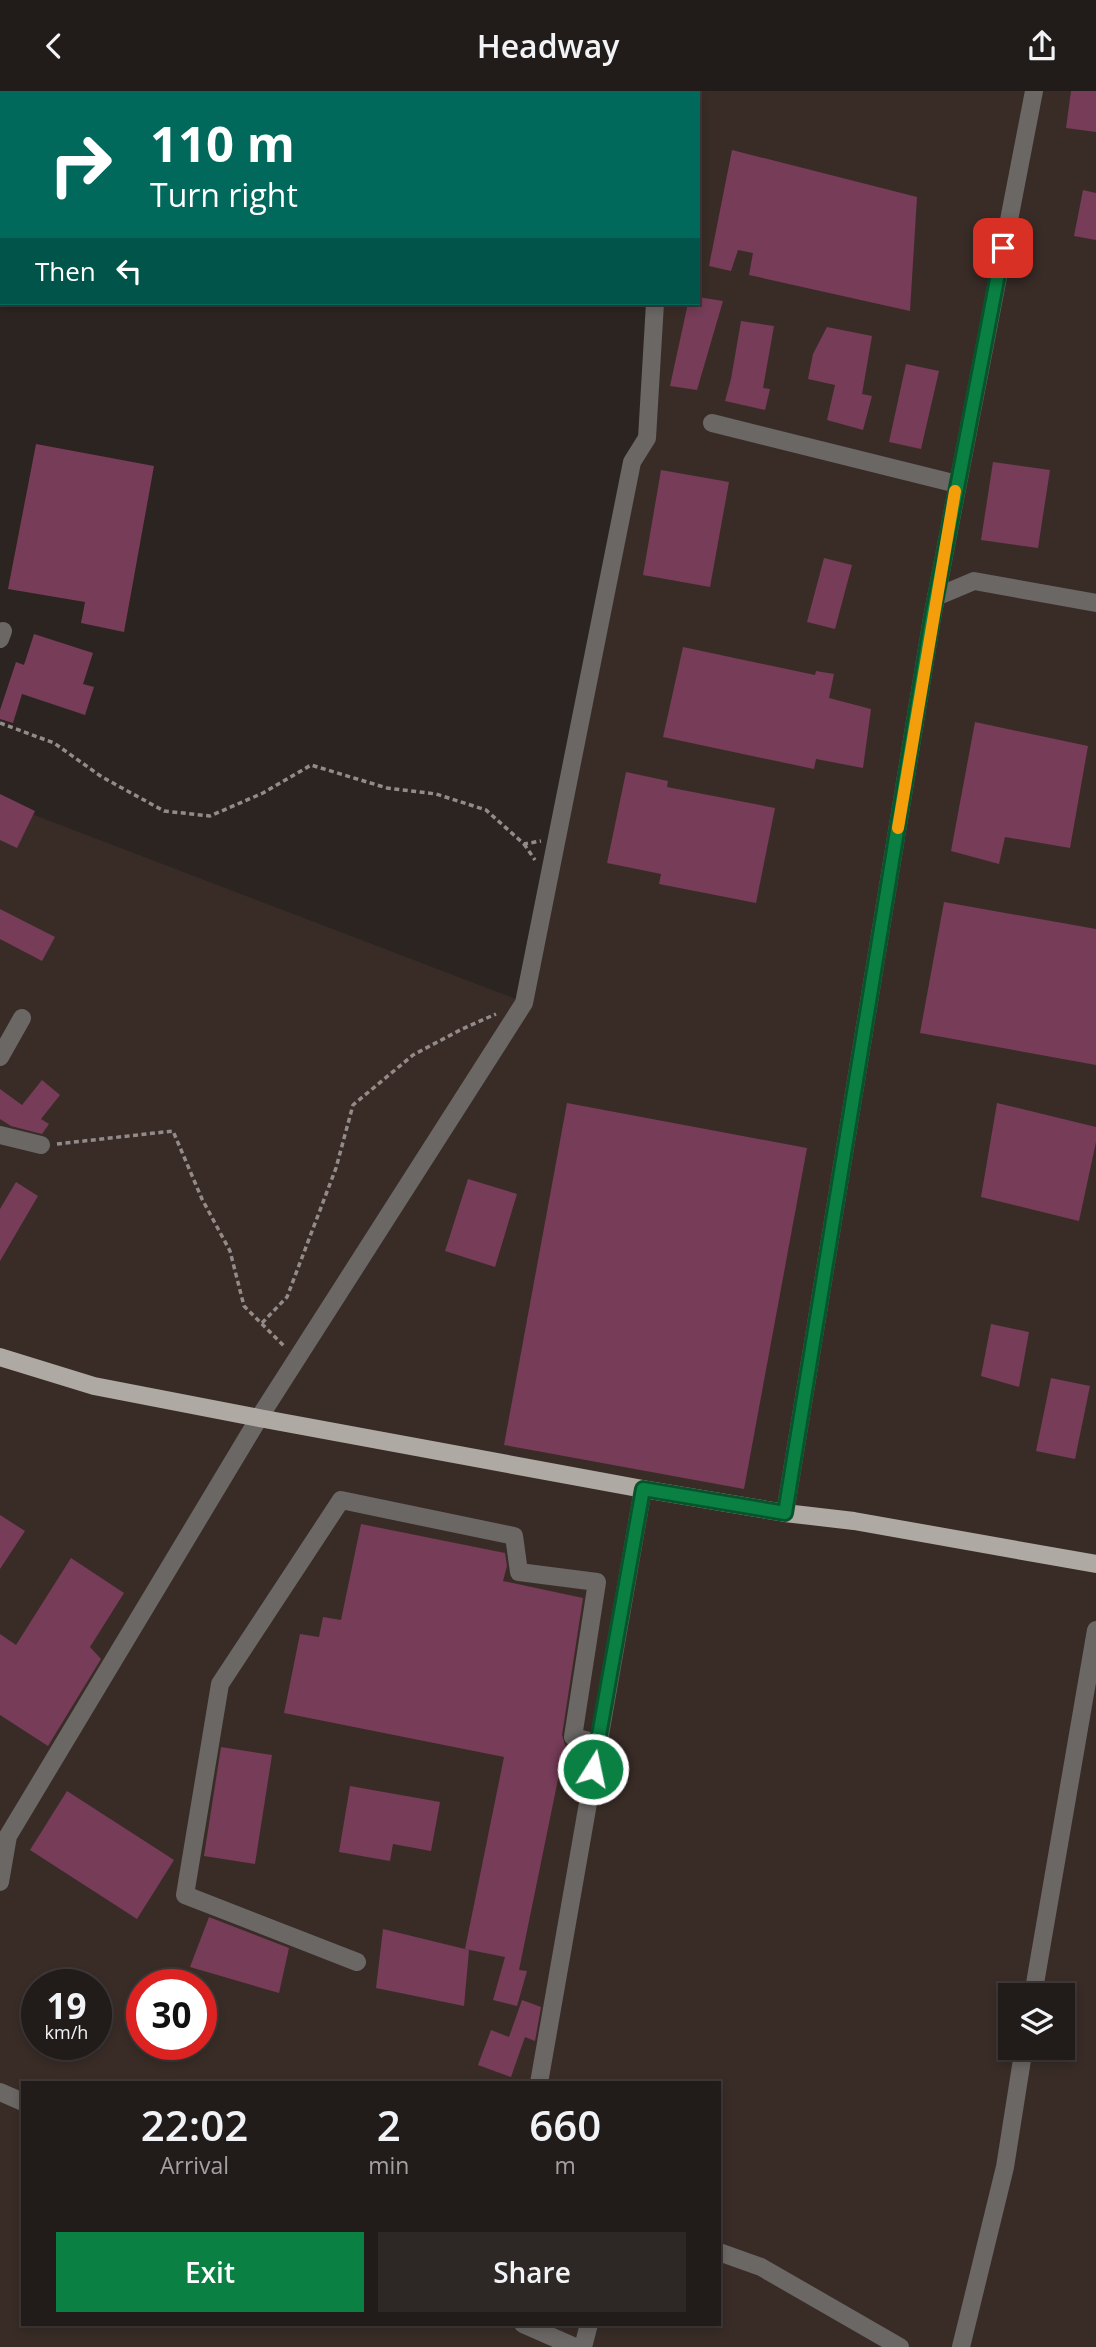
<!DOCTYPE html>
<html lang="en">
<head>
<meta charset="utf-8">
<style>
  :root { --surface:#211b19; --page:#2d2826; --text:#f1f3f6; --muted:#a2a1a2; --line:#3e3938; --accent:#0b8043 }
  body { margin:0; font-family:"Open Sans",sans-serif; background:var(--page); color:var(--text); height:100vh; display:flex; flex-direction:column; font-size:26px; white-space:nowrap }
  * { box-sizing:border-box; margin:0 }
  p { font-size:23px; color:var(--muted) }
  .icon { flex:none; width:38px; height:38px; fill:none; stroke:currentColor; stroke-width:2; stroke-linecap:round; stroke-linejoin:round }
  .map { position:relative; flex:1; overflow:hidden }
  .details { position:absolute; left:21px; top:1990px; width:700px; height:245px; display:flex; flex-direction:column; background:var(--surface); border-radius:0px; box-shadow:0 4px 10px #0003,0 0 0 2px var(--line) }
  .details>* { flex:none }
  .top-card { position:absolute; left:0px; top:0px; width:700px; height:214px; box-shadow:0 4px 10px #0003,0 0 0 2px var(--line); background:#00695c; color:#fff; overflow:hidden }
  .tools { position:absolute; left:998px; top:1892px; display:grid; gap:14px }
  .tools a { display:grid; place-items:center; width:77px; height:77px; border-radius:0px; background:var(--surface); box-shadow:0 4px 10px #0003,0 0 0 2px var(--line); font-size:35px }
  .speed { position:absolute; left:21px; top:1878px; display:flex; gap:14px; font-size:35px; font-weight:700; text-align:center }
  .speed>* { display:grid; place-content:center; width:91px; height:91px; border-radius:50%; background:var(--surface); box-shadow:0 4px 10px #0003,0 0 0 2px var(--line); line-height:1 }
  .speed small { font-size:18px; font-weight:400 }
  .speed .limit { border:10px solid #d22; background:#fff; color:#111 }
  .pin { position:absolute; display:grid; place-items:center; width:60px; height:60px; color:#fff; margin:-30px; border-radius:14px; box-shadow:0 4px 10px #0006 }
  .me { position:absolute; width:77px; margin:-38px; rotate:10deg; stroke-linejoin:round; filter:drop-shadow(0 0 5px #0008) }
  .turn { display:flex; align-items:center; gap:24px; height:147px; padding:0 35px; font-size:32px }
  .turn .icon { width:91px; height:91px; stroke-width:2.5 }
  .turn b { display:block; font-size:49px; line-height:60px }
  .then { display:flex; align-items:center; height:66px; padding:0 35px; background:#0003; gap:14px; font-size:26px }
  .eta { display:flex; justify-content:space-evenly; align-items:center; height:119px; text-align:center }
  .eta b { font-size:42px; font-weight:600; line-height:49px }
  .primary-button { display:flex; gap:14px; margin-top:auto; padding:14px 35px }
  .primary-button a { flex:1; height:80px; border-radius:0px; background:var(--accent); color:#fff; font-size:28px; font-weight:600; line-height:80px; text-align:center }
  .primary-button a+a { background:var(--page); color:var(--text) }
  header { display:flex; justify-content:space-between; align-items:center; height:91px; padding:0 35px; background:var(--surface); font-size:32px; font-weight:600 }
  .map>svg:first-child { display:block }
  .built { fill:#392c27; fill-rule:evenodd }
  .building { fill:#763c58 }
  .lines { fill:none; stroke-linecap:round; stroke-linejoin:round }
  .path { stroke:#928b89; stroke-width:3.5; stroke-dasharray:5 3.5; stroke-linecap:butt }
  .minor { stroke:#6a6765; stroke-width:18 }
  .major { stroke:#afa9a3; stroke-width:18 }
  .route-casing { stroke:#07532c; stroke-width:18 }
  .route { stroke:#0b8043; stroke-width:12 }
  .slow { stroke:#f59e0b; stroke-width:12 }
</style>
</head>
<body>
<header><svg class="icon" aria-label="back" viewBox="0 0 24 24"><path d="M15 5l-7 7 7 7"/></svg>Headway<svg class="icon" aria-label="share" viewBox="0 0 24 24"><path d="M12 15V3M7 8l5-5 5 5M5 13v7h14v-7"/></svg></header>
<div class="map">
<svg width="1096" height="2256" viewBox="0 0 1096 2256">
  <rect width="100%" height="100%" fill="#2c2421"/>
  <path class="built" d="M669 0H1096V2256H0V711L524 911 632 371 647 347 655 212H698V2H669ZM37 1894H96V1953H37ZM142 1894H201V1953H142ZM1010 1904H1062V1956H1010ZM23 1992H719V2233H23Z"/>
  <g class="building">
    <polygon points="1071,0 1096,0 1096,41 1066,37"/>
    <polygon points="732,59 917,106 910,220 749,184 753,162 738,159 731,180 709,175"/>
    <polygon points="1083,99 1096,102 1096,149 1074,145"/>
    <polygon points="698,206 723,210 697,299 670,295 688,212 698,212"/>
    <polygon points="741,230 774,235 763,297 770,298 765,319 725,310 731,288"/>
    <polygon points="827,236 872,245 862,303 872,305 863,339 827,329 835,294 808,288 813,263"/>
    <polygon points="906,273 939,280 921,358 889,351"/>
    <polygon points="36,353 154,375 124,541 81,532 85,511 8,498"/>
    <polygon points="993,371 1050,379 1038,457 981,449"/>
    <polygon points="661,379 729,391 710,496 643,484"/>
    <polygon points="824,467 852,474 835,538 807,531"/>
    <polygon points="34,543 93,562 83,593 94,596 85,624 22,603 13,632 0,628 0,619 16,571 24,574"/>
    <polygon points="683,556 815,584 816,580 834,583 829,607 871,618 863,677 816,668 814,678 663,646"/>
    <polygon points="975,631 1088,655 1070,757 1005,746 999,773 951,760"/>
    <polygon points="626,681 668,690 667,696 775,717 756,812 659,793 661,783 607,772"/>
    <polygon points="0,703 35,720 17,757 0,749"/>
    <polygon points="944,811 1096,838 1096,974 920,942"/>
    <polygon points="0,818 55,846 42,870 0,848"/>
    <polygon points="42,989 60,1004 41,1028 49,1033 42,1043 11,1035 0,1028 0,998 22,1014"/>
    <polygon points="567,1012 807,1057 744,1398 504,1354"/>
    <polygon points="997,1012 1096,1036 1096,1051 1079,1130 981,1106"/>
    <polygon points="468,1088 517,1103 495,1176 445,1160"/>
    <polygon points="16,1091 38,1105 0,1170 0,1118"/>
    <polygon points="991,1233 1029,1241 1019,1296 981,1285"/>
    <polygon points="1051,1287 1090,1295 1075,1368 1036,1360"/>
    <polygon points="0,1424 25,1440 0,1478"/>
    <polygon points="361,1433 505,1462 507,1475 503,1490 583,1507 562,1644 565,1654 519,1879 527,1880 517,1915 493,1909 505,1866 465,1858 504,1666 284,1622 300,1543 319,1546 323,1526 341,1529"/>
    <polygon points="71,1467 124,1502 90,1556 101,1568 48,1655 0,1624 0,1543 16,1554"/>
    <polygon points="221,1656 272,1664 255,1773 204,1765"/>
    <polygon points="350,1695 440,1711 431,1760 393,1753 390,1770 339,1761"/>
    <polygon points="67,1700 174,1769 137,1828 30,1759"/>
    <polygon points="209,1826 289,1857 279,1902 190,1876"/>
    <polygon points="383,1838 469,1859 464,1915 376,1897"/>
    <polygon points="522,1909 541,1916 535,1950 525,1946 511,1986 478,1974 491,1939 509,1946"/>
  </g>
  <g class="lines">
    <g class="path">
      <polyline points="0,632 54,652 102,686 164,720 210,725 263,702 311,674 387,697 436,703 486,719 524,753 541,750"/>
      <polyline points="524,753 535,769"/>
      <polyline points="57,1053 173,1040 202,1108 230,1160 244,1215 284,1255"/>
      <polyline points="262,1232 287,1206 336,1077 353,1014 413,964 462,938 496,923"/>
    </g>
    <g class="minor">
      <polyline points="669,2 669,0"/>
      <polyline points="712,332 957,393"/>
      <polyline points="936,506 974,490 1096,512"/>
      <polyline points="0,548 3,540"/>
      <polyline points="0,966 22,927"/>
      <polyline points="0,1044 41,1054"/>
      <polyline points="785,1422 932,527 1034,0"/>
      <polyline points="0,1791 8,1745 259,1327 524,912 632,371 647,347 655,212"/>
      <polyline points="357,1871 185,1804 220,1593 341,1409 514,1445 519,1481 597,1491 573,1646 598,1652"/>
      <polyline points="1033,1904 1096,1539"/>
      <polyline points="539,1992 643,1398"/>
      <polyline points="0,2001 23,2011"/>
      <polyline points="719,2161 761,2176 900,2256"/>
      <polyline points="523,2233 575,2256"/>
      <polyline points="583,2256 589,2233"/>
      <polyline points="961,2256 1005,2076 1024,1956"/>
    </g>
    <polyline class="major" points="0,1266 94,1295 259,1327 643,1398 785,1422 854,1430 1096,1473"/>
  </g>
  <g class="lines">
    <g class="route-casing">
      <polyline id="route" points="593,1678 643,1398 785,1422 932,527 1003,157"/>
    </g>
    <use href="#route" class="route"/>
    <polyline class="slow" points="898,737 955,400"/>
  </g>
</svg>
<div class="tools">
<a><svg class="icon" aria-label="layers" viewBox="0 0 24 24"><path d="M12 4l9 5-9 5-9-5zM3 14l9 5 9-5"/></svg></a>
</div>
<div class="speed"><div>19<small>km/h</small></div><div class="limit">30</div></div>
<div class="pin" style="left:1003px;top:157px;background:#d93025"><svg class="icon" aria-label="arrive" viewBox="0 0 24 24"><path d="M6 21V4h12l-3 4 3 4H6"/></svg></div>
<svg class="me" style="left:593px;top:1678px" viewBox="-20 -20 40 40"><circle r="17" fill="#0b8043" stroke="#fff" stroke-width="3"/><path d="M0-11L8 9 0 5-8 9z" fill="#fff"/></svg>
<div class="top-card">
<div class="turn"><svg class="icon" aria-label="right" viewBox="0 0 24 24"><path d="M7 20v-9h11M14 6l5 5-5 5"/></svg><div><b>110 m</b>Turn right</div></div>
<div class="then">Then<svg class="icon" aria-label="left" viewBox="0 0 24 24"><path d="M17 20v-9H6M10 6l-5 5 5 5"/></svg></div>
</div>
<section class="details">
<div class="eta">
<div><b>22:02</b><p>Arrival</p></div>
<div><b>2</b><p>min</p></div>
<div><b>660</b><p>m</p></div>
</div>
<div class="primary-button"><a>Exit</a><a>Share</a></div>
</section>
</div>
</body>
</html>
